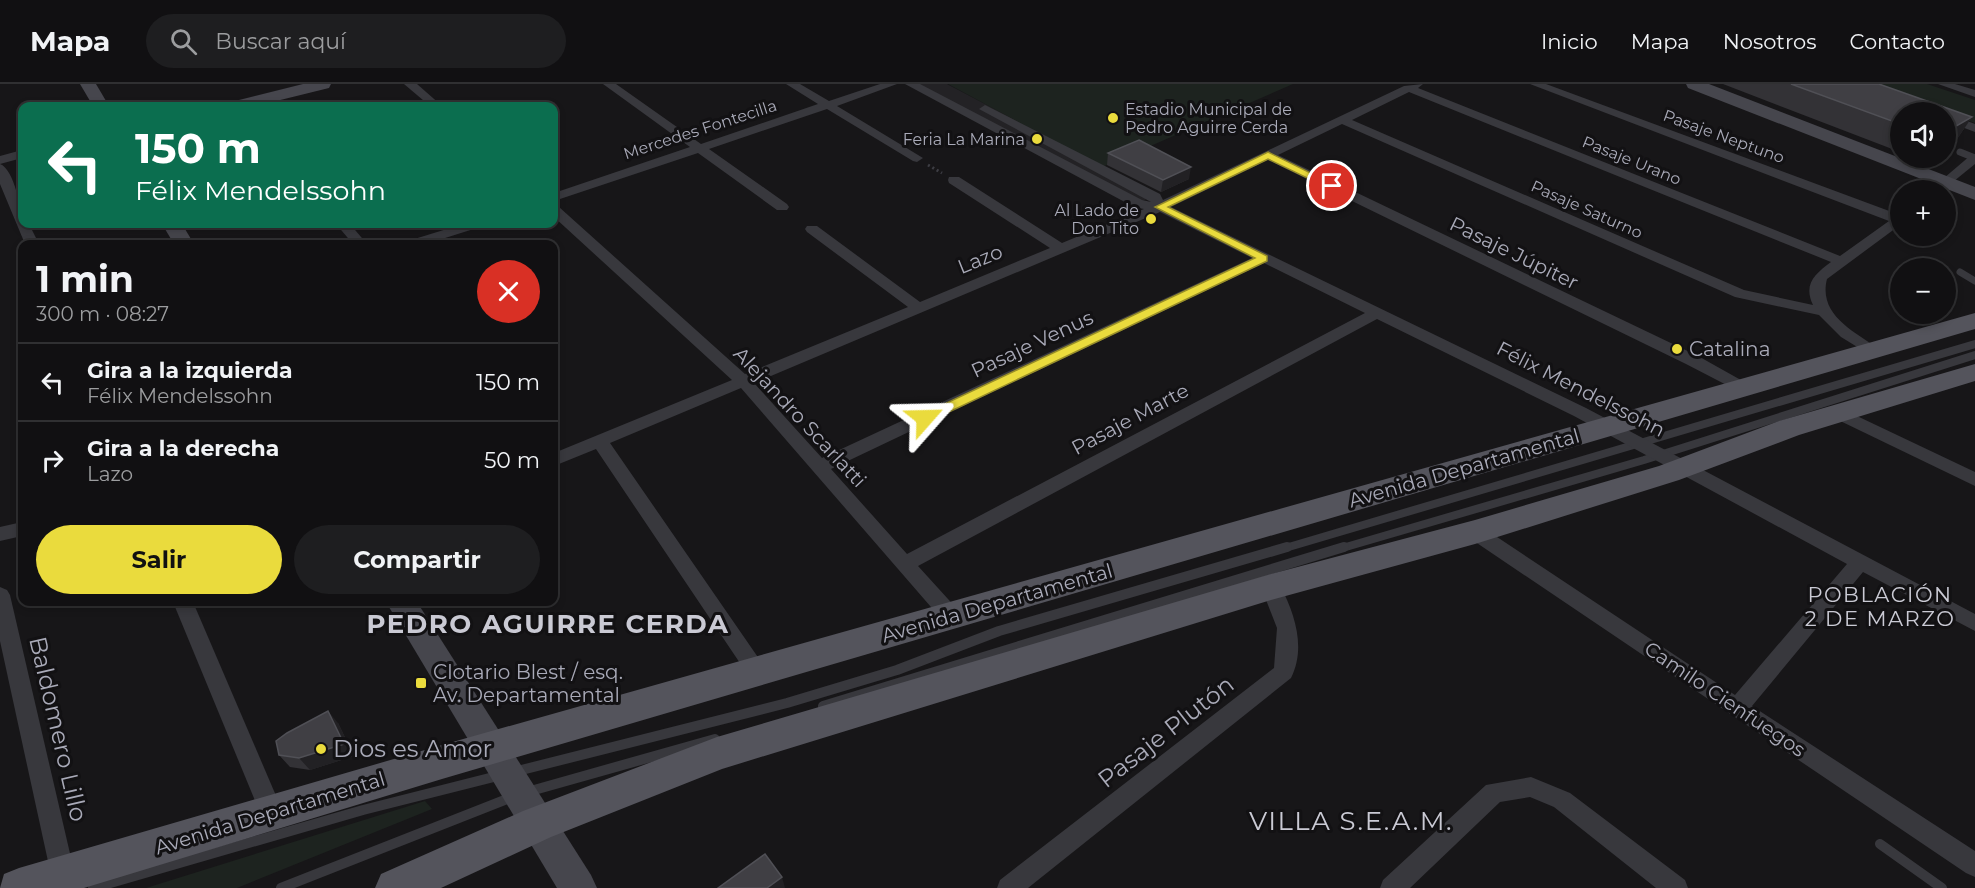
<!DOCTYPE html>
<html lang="es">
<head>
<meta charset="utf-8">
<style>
  :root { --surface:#111012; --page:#1e1e20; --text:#f1f3f6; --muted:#9c9d9f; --line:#303032; --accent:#eadb3d }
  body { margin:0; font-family:Montserrat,sans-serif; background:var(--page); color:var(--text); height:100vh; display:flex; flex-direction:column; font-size:22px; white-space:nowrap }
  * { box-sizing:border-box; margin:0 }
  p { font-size:20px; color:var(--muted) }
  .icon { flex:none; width:33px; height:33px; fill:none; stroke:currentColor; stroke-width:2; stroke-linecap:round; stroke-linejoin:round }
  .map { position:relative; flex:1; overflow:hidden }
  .panel { position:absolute; left:18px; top:156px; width:540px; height:366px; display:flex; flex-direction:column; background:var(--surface); border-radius:12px; box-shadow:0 3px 9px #0003,0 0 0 2px var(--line) }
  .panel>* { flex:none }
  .banner { position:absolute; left:18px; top:18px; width:540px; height:126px; border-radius:12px; box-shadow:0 3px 9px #0003,0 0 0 2px var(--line); background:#0b6e4f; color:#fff; overflow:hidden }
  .buttons { position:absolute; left:1890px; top:18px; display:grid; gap:12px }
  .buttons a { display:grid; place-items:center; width:66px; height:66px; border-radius:50%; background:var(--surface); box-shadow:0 3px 9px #0003,0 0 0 2px var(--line); font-size:30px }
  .pin { position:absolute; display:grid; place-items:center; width:51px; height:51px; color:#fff; margin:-26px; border:3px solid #fff; border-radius:50%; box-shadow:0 2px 6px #0007 }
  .me { position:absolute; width:66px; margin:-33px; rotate:65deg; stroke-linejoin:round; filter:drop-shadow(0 0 4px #0008) }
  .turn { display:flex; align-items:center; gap:21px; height:126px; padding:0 18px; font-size:27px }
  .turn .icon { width:78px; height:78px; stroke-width:2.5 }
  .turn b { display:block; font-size:42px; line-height:51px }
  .round { display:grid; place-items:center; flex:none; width:63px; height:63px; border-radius:32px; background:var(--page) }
  .headline { display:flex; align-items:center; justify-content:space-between; height:102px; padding:0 18px }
  h1 { font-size:36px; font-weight:700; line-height:45px }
  .action { display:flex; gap:12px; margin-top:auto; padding:12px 18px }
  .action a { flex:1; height:69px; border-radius:36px; background:var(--accent); color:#111; font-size:24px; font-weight:700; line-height:69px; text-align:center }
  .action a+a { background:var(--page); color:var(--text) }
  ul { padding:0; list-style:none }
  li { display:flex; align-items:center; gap:18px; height:78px; padding:0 18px; border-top:2px solid var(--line) }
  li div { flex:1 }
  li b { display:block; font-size:22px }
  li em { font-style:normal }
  header { display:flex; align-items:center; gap:36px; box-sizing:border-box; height:84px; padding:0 30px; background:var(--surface); border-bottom:2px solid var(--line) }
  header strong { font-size:28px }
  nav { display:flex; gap:33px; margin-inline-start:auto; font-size:21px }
  .search { width:420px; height:54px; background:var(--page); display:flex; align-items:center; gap:15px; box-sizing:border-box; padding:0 21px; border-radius:33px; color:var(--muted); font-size:22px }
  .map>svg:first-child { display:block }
  .built { fill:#232225 }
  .green { fill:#1d231f }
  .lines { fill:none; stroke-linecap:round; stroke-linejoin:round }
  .path { stroke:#3e3e44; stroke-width:3; stroke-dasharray:2 3; stroke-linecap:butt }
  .lane-far2 { stroke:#38383d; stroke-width:7 }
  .lane-far1 { stroke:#38383d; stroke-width:8 }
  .lane { stroke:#38383d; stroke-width:10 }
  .street { fill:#38383d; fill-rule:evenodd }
  .secondary { fill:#46464d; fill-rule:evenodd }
  .primary { fill:#54545c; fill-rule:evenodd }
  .wall { fill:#333236 }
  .shaded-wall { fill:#222124 }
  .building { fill:#403f44; stroke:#505056; stroke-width:1.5 }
  .route { fill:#eadb3d; stroke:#988e28; stroke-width:1.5 }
  .poi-dot { fill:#eadb3d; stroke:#121113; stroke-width:2 }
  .labels { text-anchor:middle; stroke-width:6; stroke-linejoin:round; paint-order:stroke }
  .far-poi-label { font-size:16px; fill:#a9aab8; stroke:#121113; text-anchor:end }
  .far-street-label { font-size:16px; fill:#a9aab8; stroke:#121113 }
  .street-label { font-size:20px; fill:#a9aab8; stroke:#121113 }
  .poi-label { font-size:20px; fill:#a9aab8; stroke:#121113; text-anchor:start }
  .neighbourhood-label { font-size:21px; letter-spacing:1.5px; fill:#cacad4; stroke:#121113 }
  .near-street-label { font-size:24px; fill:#a9aab8; stroke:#121113 }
  .near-poi-label { font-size:24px; fill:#a9aab8; stroke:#121113; text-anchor:start }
  .district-label { font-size:26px; font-weight:bold; letter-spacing:1.5px; fill:#cacad4; stroke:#121113 }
  .near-neighbourhood-label { font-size:26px; letter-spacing:1.5px; fill:#cacad4; stroke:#121113 }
</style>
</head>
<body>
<header>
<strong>Mapa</strong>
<div class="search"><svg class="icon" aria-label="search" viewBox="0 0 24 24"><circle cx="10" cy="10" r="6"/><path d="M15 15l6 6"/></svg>Buscar aquí</div>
<nav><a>Inicio</a><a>Mapa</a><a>Nosotros</a><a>Contacto</a></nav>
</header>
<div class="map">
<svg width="1975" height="804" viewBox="0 0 1975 804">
  <rect width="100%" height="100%" fill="#171618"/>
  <polygon class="built" points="917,0 947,0 1158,111 1139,118"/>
  <g class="green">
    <polygon points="948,0 1293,0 1102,83"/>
    <polygon points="1863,0 1927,0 1975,16 1975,39"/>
    <polygon points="425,717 432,725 237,804 146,804"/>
  </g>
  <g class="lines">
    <polyline class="path" points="928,81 942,89"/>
    <g class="lane-far2">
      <polyline points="1960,68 1975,74"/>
      <polyline points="1960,188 1975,197"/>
    </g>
    <g class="lane-far1">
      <polyline points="1282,465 1975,260"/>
      <polyline points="1339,465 1644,376 1975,271"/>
    </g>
    <g class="lane">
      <polyline points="823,622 1344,463"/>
      <polyline points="1880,760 1942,804"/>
      <polyline points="93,804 363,726 787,619 897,586 999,547 1287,463"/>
      <polyline points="281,804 520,710 715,655"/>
    </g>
    <g class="street">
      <polygon points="404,0 417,0 442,22 430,22"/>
      <polygon points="603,0 616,0 701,60 818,20 786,0 800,0 829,17 880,0 897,0 837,22 923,74 917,78 913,77 827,25 709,65 787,120 789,123 787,126 777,126 698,69 554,117 554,109 690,63"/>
      <path d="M905 0H920L1142 116 1151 118 979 25 985 21 989 23 1160 110 1163 116 1404 2 1423 0 1418 4 1840 172 1889 137 1530 0H1546L1900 131V141L1827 195C1818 230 1853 247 1878 264L1880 267 1872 272 1841 253 1819 231 1735 213 1342 40 1278 71 1698 272 1748 300 1750 304 1748 308 1742 309 1686 280 1268 76 1171 123 1586 324 1975 530V547L1863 488 1752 622 1975 767V793L1966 789 1468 453 1466 448 1468 443 1475 441 1482 443 1735 611 1847 480 1574 332 1377 235 918 482 958 526 961 532 958 538 951 540 944 538 741 304 610 359 764 582 768 588 764 594 757 597 750 594 596 365 554 382V369L732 296 554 133V122L559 123 745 290 908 223 807 148 805 145 807 142H817L920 218 1050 164 949 99 948 96 949 93H959L1062 159 1144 125 1134 123ZM1409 8 1831 178C1815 190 1803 200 1813 221L1744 206 1352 36ZM1160 128 1252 174 822 374 754 299ZM1264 179 1365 229 907 470 831 385Z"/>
      <polygon points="1938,0 1955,0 1975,6 1975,13"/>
      <polygon points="1946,29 1975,40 1975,48 1946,37"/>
      <polygon points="22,66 22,74 0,80 0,72"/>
      <polygon points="1975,70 1975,80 1943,106 1930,106 1971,71"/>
      <path d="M0 80C14 85 22 126 22 140H29L39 160H25L0 100Z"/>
      <polygon points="336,140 350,140 367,160 353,160"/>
      <polygon points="463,140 482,140 480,143 426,160 406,160 408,157"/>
      <polygon points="1838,323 1975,388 1975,402 1832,333 1830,329 1832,325"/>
      <polygon points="22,438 22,452 0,457 0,443"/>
      <path d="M1271 495 1278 498 1281 503C1295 531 1306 564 1291 594L1028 804H997L1000 796 1274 584 1277 544 1261 503 1264 498Z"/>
      <polygon points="0,503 7,506 10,511 75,791 72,799 63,803 54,799 51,791 0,557"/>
      <polygon points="173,518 193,518 283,728 279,736 271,739 263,736"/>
      <polygon points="1531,693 1570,709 1685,796 1688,804 1656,804 1554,723 1530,713 1500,718 1410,804 1380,804 1383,796 1486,701"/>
    </g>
    <g class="secondary">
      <polygon points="80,0 96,0 109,22 93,22"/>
      <polygon points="303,0 331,0 329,4 256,22 228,22 231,18"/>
      <polygon points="1686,0 1709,0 1975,103 1975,116 1688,4"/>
      <polygon points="162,140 182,140 194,160 174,160"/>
      <polygon points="386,518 417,518 591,791 597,804 557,804"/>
    </g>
    <g class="primary">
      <polygon points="1975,229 1975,245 442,695 84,804 0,804 4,790 19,784 442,661"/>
      <polygon points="1975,280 1975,297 1799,351 1679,396 1475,460 1271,516 722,685 551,753 441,804 375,804 381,790 523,727 717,653 1271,490 1475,436 1659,382 1779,337"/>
    </g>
  </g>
  <g class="wall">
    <polygon points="1723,0 1879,0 1972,33 1957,55 1946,62 1946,28 1900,28 1900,68"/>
    <polygon points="1108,69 1189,95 1161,108 1107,81"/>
    <polygon points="338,639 354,672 310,686 290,683 279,671"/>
  </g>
  <g class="shaded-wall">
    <polygon points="1972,33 1957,55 1946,62 1946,48"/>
    <polygon points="1191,83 1189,95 1161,108 1163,96"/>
    <polygon points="328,627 338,639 354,672 310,686 299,674"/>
    <polygon points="782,793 785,804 767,804"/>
  </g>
  <g class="building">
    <polygon points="1791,0 1879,0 1972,33 1946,48 1946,28 1900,28 1900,40"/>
    <polygon points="1139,56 1191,83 1163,96 1108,69"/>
    <polygon points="328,627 344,660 299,674 279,671 276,657 287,649"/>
    <polygon points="765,770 782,793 767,804 718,804"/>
  </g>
  <polygon class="route" points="1268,68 1337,102 1328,104 1268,75 1168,123 1267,172 1267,177 930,337 921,337 919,334 921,331 1255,174 1155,123"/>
  <g class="poi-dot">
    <circle cx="1113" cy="34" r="6"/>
    <circle cx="1037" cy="55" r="6"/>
    <circle cx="1151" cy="135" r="6"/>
    <circle cx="1677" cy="265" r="6"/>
    <rect x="415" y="593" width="12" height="12" rx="3"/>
    <circle cx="321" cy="665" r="6"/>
  </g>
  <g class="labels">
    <g class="far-poi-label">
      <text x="1125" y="31" text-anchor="start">Estadio Municipal de<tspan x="1125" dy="18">Pedro Aguirre Cerda</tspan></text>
      <text x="1025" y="61">Feria La Marina</text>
      <text x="1139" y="132">Al Lado de<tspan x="1139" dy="18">Don Tito</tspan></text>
    </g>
    <g class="far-street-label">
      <text transform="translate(700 45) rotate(-18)" y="6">Mercedes Fontecilla</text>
      <text transform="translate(1724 52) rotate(20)" y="6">Pasaje Neptuno</text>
      <text transform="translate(1632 76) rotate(22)" y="6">Pasaje Urano</text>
      <text transform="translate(1587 125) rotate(24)" y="6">Pasaje Saturno</text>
    </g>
    <g class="street-label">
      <text transform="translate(1514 169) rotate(26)" y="7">Pasaje Júpiter</text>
      <text transform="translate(980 175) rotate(-22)" y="7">Lazo</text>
      <text transform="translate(1032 260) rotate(-25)" y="7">Pasaje Venus</text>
      <text transform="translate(1581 305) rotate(27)" y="7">Félix Mendelssohn</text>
      <text transform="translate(800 333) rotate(47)" y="7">Alejandro Scarlatti</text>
      <text transform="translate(1130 335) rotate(-28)" y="7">Pasaje Marte</text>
      <text transform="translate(1464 384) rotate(-16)" y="7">Avenida Departamental</text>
      <text transform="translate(997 519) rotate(-16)" y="7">Avenida Departamental</text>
      <text transform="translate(1725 615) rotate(34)" y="7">Camilo Cienfuegos</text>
      <text transform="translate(270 729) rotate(-17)" y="7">Avenida Departamental</text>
    </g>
    <g class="poi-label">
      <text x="1689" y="272">Catalina</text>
      <text x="433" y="595">Clotario Blest / esq.<tspan x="433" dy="23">Av. Departamental</tspan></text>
    </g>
    <g class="neighbourhood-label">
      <text x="1880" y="518">POBLACIÓN<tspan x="1880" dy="24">2 DE MARZO</tspan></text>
    </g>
    <g class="near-street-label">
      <text transform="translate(58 645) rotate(77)" y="8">Baldomero Lillo</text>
      <text transform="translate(1166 648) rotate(-38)" y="8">Pasaje Plutón</text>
    </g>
    <g class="near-poi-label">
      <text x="333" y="673">Dios es Amor</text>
    </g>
    <g class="district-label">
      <text x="548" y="549">PEDRO AGUIRRE CERDA</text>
    </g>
    <g class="near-neighbourhood-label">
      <text x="1351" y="746">VILLA S.E.A.M.</text>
    </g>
  </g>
</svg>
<div class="buttons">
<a><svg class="icon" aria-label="sound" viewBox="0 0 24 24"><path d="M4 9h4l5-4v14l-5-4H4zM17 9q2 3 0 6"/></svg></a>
<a>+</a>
<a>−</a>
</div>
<div class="pin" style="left:1332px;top:102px;background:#d93025"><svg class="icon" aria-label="arrive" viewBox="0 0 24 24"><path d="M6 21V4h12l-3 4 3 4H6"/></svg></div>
<svg class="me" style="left:925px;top:334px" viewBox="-20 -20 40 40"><path d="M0-17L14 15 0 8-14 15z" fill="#eadb3d" stroke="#fff" stroke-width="4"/></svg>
<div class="banner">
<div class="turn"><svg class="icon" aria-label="left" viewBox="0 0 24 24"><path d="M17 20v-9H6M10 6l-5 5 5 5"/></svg><div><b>150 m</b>Félix Mendelssohn</div></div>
</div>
<section class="panel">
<div class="headline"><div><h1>1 min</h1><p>300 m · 08:27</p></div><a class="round" style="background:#d93025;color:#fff"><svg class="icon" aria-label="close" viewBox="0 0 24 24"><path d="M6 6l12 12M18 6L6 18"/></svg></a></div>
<ul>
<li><svg class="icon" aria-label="left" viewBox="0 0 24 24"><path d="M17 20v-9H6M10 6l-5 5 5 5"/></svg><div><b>Gira a la izquierda</b><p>Félix Mendelssohn</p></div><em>150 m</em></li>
<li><svg class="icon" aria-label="right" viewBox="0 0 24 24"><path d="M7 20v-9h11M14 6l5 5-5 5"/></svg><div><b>Gira a la derecha</b><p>Lazo</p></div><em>50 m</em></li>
</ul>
<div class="action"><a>Salir</a><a>Compartir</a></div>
</section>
</div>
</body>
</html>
